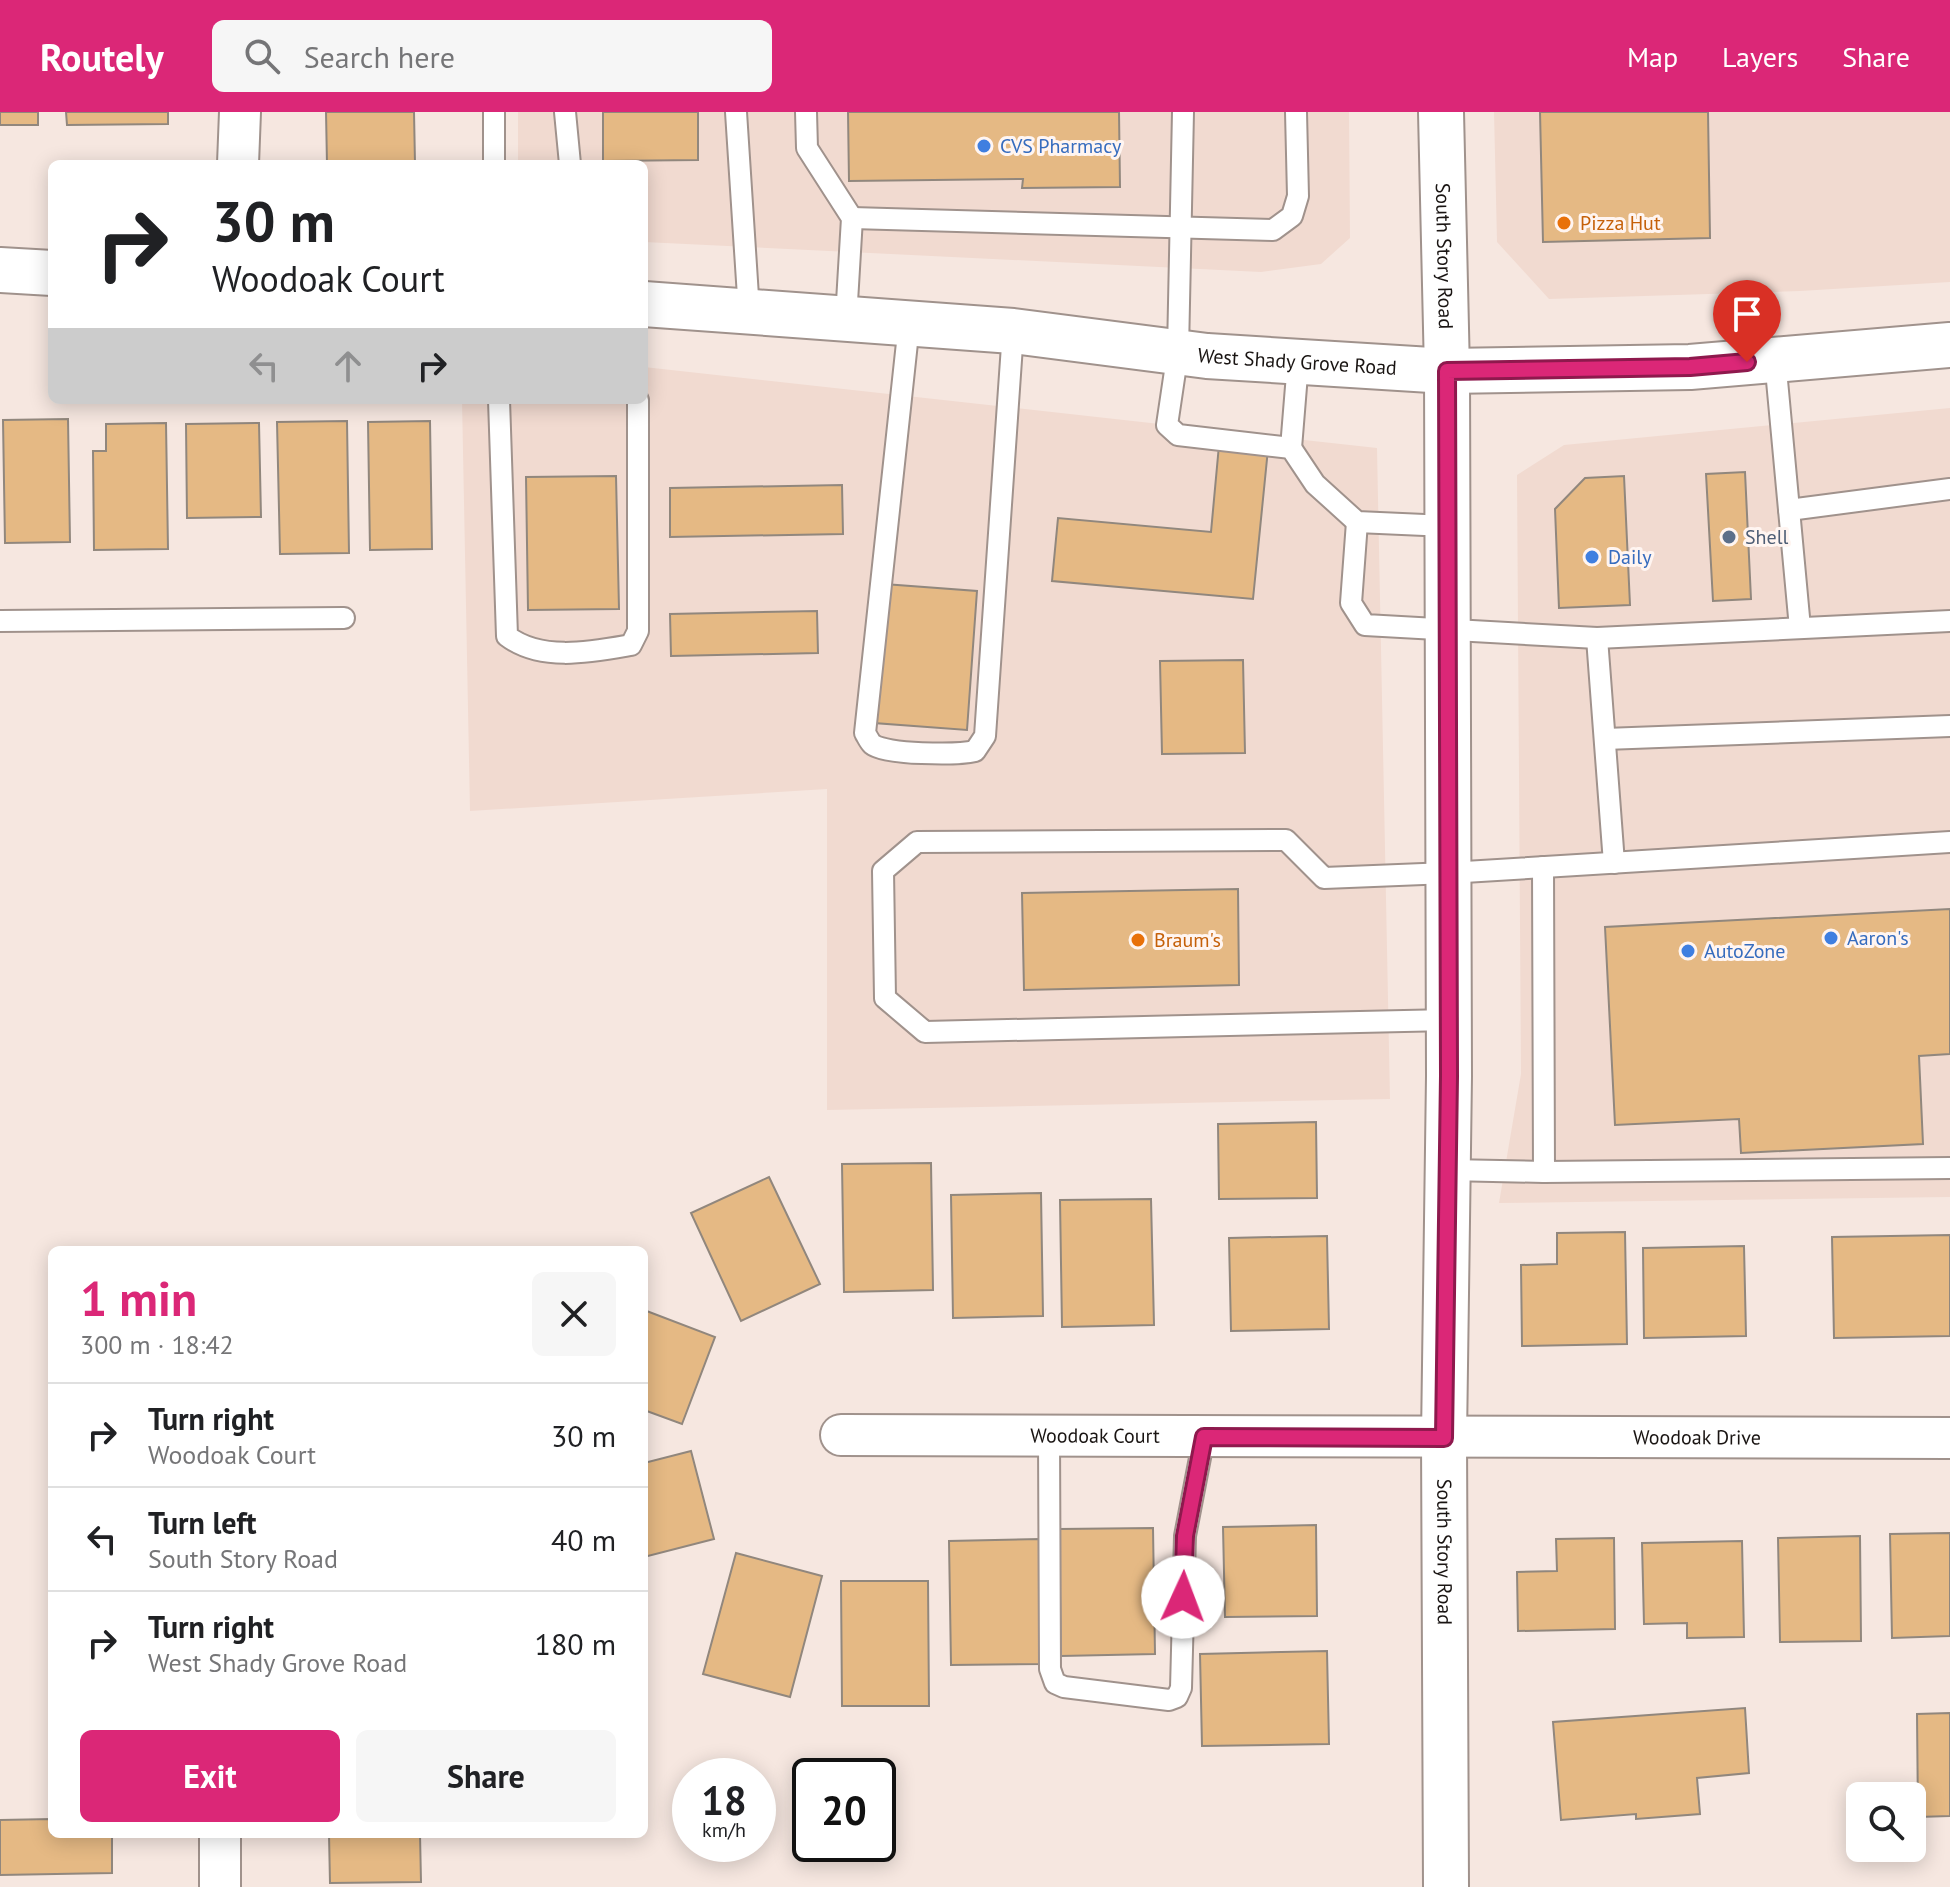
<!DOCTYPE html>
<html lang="en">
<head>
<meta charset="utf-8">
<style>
  :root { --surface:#fff; --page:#f6f6f6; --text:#202124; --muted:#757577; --line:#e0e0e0; --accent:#db2777 }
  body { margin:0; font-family:"PT Sans",sans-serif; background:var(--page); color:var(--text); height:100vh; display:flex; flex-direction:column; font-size:30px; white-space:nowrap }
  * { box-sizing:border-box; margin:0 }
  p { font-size:26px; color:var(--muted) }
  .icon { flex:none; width:44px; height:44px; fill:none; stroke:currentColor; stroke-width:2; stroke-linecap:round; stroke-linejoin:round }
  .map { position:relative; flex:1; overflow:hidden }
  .sheet { position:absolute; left:48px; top:1134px; width:600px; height:592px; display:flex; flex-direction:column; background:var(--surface); border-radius:12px; box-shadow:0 4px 20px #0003 }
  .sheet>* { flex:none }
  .hud { position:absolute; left:48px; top:48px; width:600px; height:244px; border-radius:12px; box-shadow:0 4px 20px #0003; background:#fff; color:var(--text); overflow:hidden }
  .fabs { position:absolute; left:1846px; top:1670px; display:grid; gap:16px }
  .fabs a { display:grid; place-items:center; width:80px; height:80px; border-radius:12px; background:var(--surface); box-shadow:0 4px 20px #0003; font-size:40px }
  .speed { position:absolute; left:672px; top:1646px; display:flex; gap:16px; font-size:40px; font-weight:700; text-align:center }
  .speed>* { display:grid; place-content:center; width:104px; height:104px; border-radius:50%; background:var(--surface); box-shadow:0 4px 20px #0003; line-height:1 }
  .speed small { font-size:20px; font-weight:400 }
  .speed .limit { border:4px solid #111; border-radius:12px; background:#fff; color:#111 }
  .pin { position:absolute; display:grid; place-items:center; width:68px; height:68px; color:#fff; margin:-82px -34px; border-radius:50% 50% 50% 0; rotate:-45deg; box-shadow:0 0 8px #0007 }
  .pin .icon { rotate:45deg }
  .me { position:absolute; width:88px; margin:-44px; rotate:2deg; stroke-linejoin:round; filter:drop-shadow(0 0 6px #0008) }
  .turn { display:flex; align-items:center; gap:28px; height:168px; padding:0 32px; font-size:36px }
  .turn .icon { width:104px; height:104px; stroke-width:2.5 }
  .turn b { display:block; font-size:56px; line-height:68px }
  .lanes { display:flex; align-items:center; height:76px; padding:0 32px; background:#0003; justify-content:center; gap:40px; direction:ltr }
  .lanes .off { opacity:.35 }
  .round { display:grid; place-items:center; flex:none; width:84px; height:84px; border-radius:12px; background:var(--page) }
  .overview { display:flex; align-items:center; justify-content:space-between; height:136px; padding:0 32px }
  h1 { font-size:48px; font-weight:800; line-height:60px; color:var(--accent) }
  .button { display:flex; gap:16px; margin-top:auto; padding:16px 32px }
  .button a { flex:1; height:92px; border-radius:12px; background:var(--accent); color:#fff; font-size:32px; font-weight:800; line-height:92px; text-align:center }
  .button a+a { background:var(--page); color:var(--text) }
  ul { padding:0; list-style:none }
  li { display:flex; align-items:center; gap:24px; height:104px; padding:0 32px; border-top:2px solid var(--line) }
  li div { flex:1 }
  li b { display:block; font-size:30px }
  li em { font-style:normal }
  header { display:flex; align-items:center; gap:48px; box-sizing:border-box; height:112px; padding:0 40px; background:var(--accent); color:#fff }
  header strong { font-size:38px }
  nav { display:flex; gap:44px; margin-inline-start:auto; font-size:28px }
  .search { width:560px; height:72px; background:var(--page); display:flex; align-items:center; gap:20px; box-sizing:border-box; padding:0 28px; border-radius:12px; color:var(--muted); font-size:30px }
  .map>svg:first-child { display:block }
  .built { fill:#f1dad0 }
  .building { fill:#e5b984; stroke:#91877d; stroke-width:2 }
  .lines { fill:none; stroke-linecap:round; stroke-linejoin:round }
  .service-casing { stroke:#a0928c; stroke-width:24 }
  .minor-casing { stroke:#a0928c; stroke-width:44 }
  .secondary-casing { stroke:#a0928c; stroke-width:48 }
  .service { stroke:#fff; stroke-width:20 }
  .minor { stroke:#fff; stroke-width:40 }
  .secondary { stroke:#fff; stroke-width:44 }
  .route-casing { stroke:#8e194d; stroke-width:20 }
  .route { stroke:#db2777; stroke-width:14 }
  .shop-dot { fill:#3f7fe0; stroke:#fff5f1; stroke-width:3 }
  .food-dot { fill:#e8710a; stroke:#fff5f1; stroke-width:3 }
  .service-dot { fill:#5c6f8a; stroke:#fff5f1; stroke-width:3 }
  .labels { text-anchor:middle; stroke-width:6; stroke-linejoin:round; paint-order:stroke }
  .shop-label { font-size:20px; fill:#366cbe; stroke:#fff5f1; text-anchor:start }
  .food-label { font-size:20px; fill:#c56008; stroke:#fff5f1; text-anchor:start }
  .street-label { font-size:20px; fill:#191412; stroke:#fff5f1 }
  .service-label { font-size:20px; fill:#4e5e75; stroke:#fff5f1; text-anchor:start }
</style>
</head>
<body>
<header>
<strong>Routely</strong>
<div class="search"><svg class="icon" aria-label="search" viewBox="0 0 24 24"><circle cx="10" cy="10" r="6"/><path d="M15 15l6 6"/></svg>Search here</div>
<nav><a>Map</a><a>Layers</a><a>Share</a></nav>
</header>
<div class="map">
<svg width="1950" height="1775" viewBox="0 0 1950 1775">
  <rect width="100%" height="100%" fill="#f6e7e0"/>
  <g class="built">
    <polygon points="518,0 1349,0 1350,126 1321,152 1261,160 644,130 644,52 518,52"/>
    <polygon points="1494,0 1950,0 1950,170 1800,179 1549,187 1497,130"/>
    <polygon points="644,255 1377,336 1390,987 827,998 827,677 470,699 462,288 644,288"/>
    <polygon points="1950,296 1950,1085 1499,1091 1521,962 1517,363 1564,333"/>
  </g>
  <g class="building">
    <rect x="0" y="0" width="38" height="13"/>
    <polygon points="66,0 168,0 168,12 67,13"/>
    <polygon points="326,0 414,0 415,52 327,52"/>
    <polygon points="603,0 698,0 698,48 603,49"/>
    <polygon points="848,0 1119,0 1120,75 1022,76 1023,67 849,69"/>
    <polygon points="1540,0 1708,0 1710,126 1543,130"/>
    <polygon points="68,307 70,430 5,431 3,308"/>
    <polygon points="347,309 349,441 280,442 277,310"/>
    <polygon points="430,309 432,437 370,438 368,310"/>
    <polygon points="166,311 168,437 94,438 93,339 106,339 106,312"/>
    <polygon points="259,311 261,405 187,406 186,312"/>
    <polygon points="1219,333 1268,337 1253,487 1052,469 1058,406 1211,420"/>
    <polygon points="1745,360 1751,487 1713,489 1706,362"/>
    <polygon points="616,364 619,497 528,498 526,365"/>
    <polygon points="1624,364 1630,493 1559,496 1555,397 1585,366"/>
    <polygon points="842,373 843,422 670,425 670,376"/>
    <polygon points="884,472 977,479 967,618 874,611"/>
    <polygon points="817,499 818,541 671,544 670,502"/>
    <polygon points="1243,548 1245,641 1162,642 1160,549"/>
    <polygon points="1238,777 1239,873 1024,878 1022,781"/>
    <polygon points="1950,797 1950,942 1919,944 1923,1032 1741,1041 1739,1007 1615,1013 1605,815"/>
    <polygon points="1316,1010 1317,1086 1219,1087 1218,1012"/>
    <polygon points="931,1051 933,1178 844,1180 842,1052"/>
    <polygon points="769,1065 820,1172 741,1209 691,1101"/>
    <polygon points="1041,1081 1043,1204 953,1206 951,1083"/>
    <polygon points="1151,1087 1154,1213 1062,1215 1060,1088"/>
    <polygon points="1625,1120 1627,1232 1522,1234 1521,1153 1557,1152 1557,1121"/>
    <polygon points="1950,1123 1950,1224 1834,1226 1832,1125"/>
    <polygon points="1327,1124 1329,1217 1231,1219 1229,1126"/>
    <polygon points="1744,1134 1746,1224 1644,1226 1643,1136"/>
    <polygon points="644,1198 715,1225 682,1312 644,1298"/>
    <polygon points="691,1339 714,1427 644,1445 644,1351"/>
    <polygon points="1316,1413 1317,1504 1225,1505 1223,1415"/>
    <polygon points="1153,1416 1155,1542 1061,1544 1059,1417"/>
    <polygon points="1950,1421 1950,1524 1892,1526 1890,1422"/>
    <polygon points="1860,1424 1861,1529 1780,1530 1778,1426"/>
    <polygon points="1614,1426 1615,1517 1518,1519 1517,1460 1557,1459 1556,1427"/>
    <polygon points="1040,1427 1042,1552 951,1553 949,1429"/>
    <polygon points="1742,1429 1744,1525 1687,1526 1687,1511 1644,1512 1642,1431"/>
    <polygon points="736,1441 822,1464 790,1585 703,1562"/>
    <polygon points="841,1469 928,1469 929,1594 842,1594"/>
    <polygon points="1327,1539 1329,1632 1202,1634 1200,1542"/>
    <polygon points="1745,1596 1749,1661 1697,1666 1700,1702 1636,1707 1636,1702 1561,1708 1553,1610"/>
    <polygon points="1950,1601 1950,1704 1918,1705 1917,1602"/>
    <polygon points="52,1707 52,1722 112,1722 112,1761 0,1763 0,1708"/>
    <polygon points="329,1722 420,1722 421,1770 330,1771"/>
  </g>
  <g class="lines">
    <g class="service-casing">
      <g id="service">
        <polyline points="494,0 494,52"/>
        <polyline points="565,0 570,52"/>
        <polyline points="736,0 749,200"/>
        <polyline points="806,0 807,36 852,106 846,207"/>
        <polyline points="1183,0 1178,239 1167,313 1178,323 1291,336 1315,372 1357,410 1447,414"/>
        <polyline points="852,106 1273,118 1292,104 1298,84 1296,0"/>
        <path d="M909 212 865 621C867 624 869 629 872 632 885 643 958 643 975 639L985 624 1013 219"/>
        <polyline points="1775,247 1800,516"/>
        <path d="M499 288 507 524C541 550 591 540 631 533L638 519V288"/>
        <polyline points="1291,336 1298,250"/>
        <polyline points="1789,398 1950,377"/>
        <polyline points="1357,410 1351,491 1365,513 1597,526 1950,509"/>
        <polyline points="0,509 344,506"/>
        <polyline points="1597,526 1614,751"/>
        <polyline points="1605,627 1950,614"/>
        <polyline points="1543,755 1544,1060 1950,1056"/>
        <polyline points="1449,908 925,920 885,886 883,759 917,730 1286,728 1324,766 1448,761 1950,730"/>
        <polyline points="1448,1058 1544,1060"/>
        <polyline points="1049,1324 1050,1557 1055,1571 1064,1575 1169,1588 1177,1585 1181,1576 1185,1424 1204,1325"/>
      </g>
    </g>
    <g class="minor-casing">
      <g id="minor">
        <polyline points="238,52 240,0"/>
        <path id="s1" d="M841 1323 1950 1326"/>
        <polyline points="220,1722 220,1775"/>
      </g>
    </g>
    <g class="secondary-casing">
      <g id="secondary">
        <path id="s2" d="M1441 0 1447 259 1449 964 1444 1326 1446 1775"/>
        <polyline points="0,158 52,161"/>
        <path id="s3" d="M644 192 1013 219 1207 244 1447 259 1690 255 1950 233"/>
      </g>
    </g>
    <use href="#service" class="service"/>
    <use href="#minor" class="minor"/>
    <use href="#secondary" class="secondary"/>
  </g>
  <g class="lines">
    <g class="route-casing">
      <polyline id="route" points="1183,1485 1185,1424 1204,1325 1444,1326 1449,964 1447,259 1690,255 1747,250"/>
    </g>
    <use href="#route" class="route"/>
  </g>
  <g class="shop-dot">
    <circle cx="984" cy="34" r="8"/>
    <circle cx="1592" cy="445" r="8"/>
    <circle cx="1831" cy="826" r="8"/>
    <circle cx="1688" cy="839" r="8"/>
  </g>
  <g class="food-dot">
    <circle cx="1564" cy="111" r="8"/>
    <circle cx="1138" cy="828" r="8"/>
  </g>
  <circle class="service-dot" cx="1729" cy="425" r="8"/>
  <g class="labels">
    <g class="shop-label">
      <text x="1000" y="41">CVS Pharmacy</text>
      <text x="1608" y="452">Daily</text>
      <text x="1847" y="833">Aaron's</text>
      <text x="1704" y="846">AutoZone</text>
    </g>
    <g class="food-label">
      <text x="1580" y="118">Pizza Hut</text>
      <text x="1154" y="835">Braum's</text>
    </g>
    <g class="street-label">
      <text dy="7" stroke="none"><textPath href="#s2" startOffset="144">South Story Road</textPath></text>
      <text dy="7" stroke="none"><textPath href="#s3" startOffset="656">West Shady Grove Road</textPath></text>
      <text dy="7" stroke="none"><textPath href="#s1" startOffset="254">Woodoak Court</textPath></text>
      <text dy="7" stroke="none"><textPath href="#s1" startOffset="856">Woodoak Drive</textPath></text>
      <text dy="7" stroke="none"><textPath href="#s2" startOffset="1440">South Story Road</textPath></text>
    </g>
    <g class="service-label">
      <text x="1745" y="432">Shell</text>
    </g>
  </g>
</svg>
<div class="fabs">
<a><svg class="icon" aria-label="search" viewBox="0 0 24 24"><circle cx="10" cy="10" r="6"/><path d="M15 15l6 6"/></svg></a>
</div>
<div class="speed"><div>18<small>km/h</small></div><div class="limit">20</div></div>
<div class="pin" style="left:1747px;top:250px;background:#d93025"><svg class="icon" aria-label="arrive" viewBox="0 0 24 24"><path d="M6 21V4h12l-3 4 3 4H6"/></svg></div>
<svg class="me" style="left:1183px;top:1485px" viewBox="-20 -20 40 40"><circle r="19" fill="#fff"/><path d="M0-13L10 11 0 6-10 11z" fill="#db2777"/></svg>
<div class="hud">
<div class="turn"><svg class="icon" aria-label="right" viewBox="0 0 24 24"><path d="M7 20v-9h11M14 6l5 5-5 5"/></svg><div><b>30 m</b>Woodoak Court</div></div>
<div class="lanes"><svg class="icon off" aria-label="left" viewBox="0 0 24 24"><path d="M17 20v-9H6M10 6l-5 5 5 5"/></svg><svg class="icon off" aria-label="ahead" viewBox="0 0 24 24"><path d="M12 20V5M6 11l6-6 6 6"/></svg><svg class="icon" aria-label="right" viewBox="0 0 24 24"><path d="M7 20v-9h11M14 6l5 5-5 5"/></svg></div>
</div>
<section class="sheet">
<div class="overview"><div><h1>1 min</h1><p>300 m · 18:42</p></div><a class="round"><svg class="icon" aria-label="close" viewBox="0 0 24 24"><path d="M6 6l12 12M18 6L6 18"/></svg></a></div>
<ul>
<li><svg class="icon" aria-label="right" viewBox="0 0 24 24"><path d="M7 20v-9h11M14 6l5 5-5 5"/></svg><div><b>Turn right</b><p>Woodoak Court</p></div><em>30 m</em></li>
<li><svg class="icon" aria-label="left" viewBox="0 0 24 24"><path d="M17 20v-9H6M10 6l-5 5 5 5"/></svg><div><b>Turn left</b><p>South Story Road</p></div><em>40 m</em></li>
<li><svg class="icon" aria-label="right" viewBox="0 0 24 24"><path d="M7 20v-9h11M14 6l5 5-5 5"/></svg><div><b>Turn right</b><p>West Shady Grove Road</p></div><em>180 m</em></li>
</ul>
<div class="button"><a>Exit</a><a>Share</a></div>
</section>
</div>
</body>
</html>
